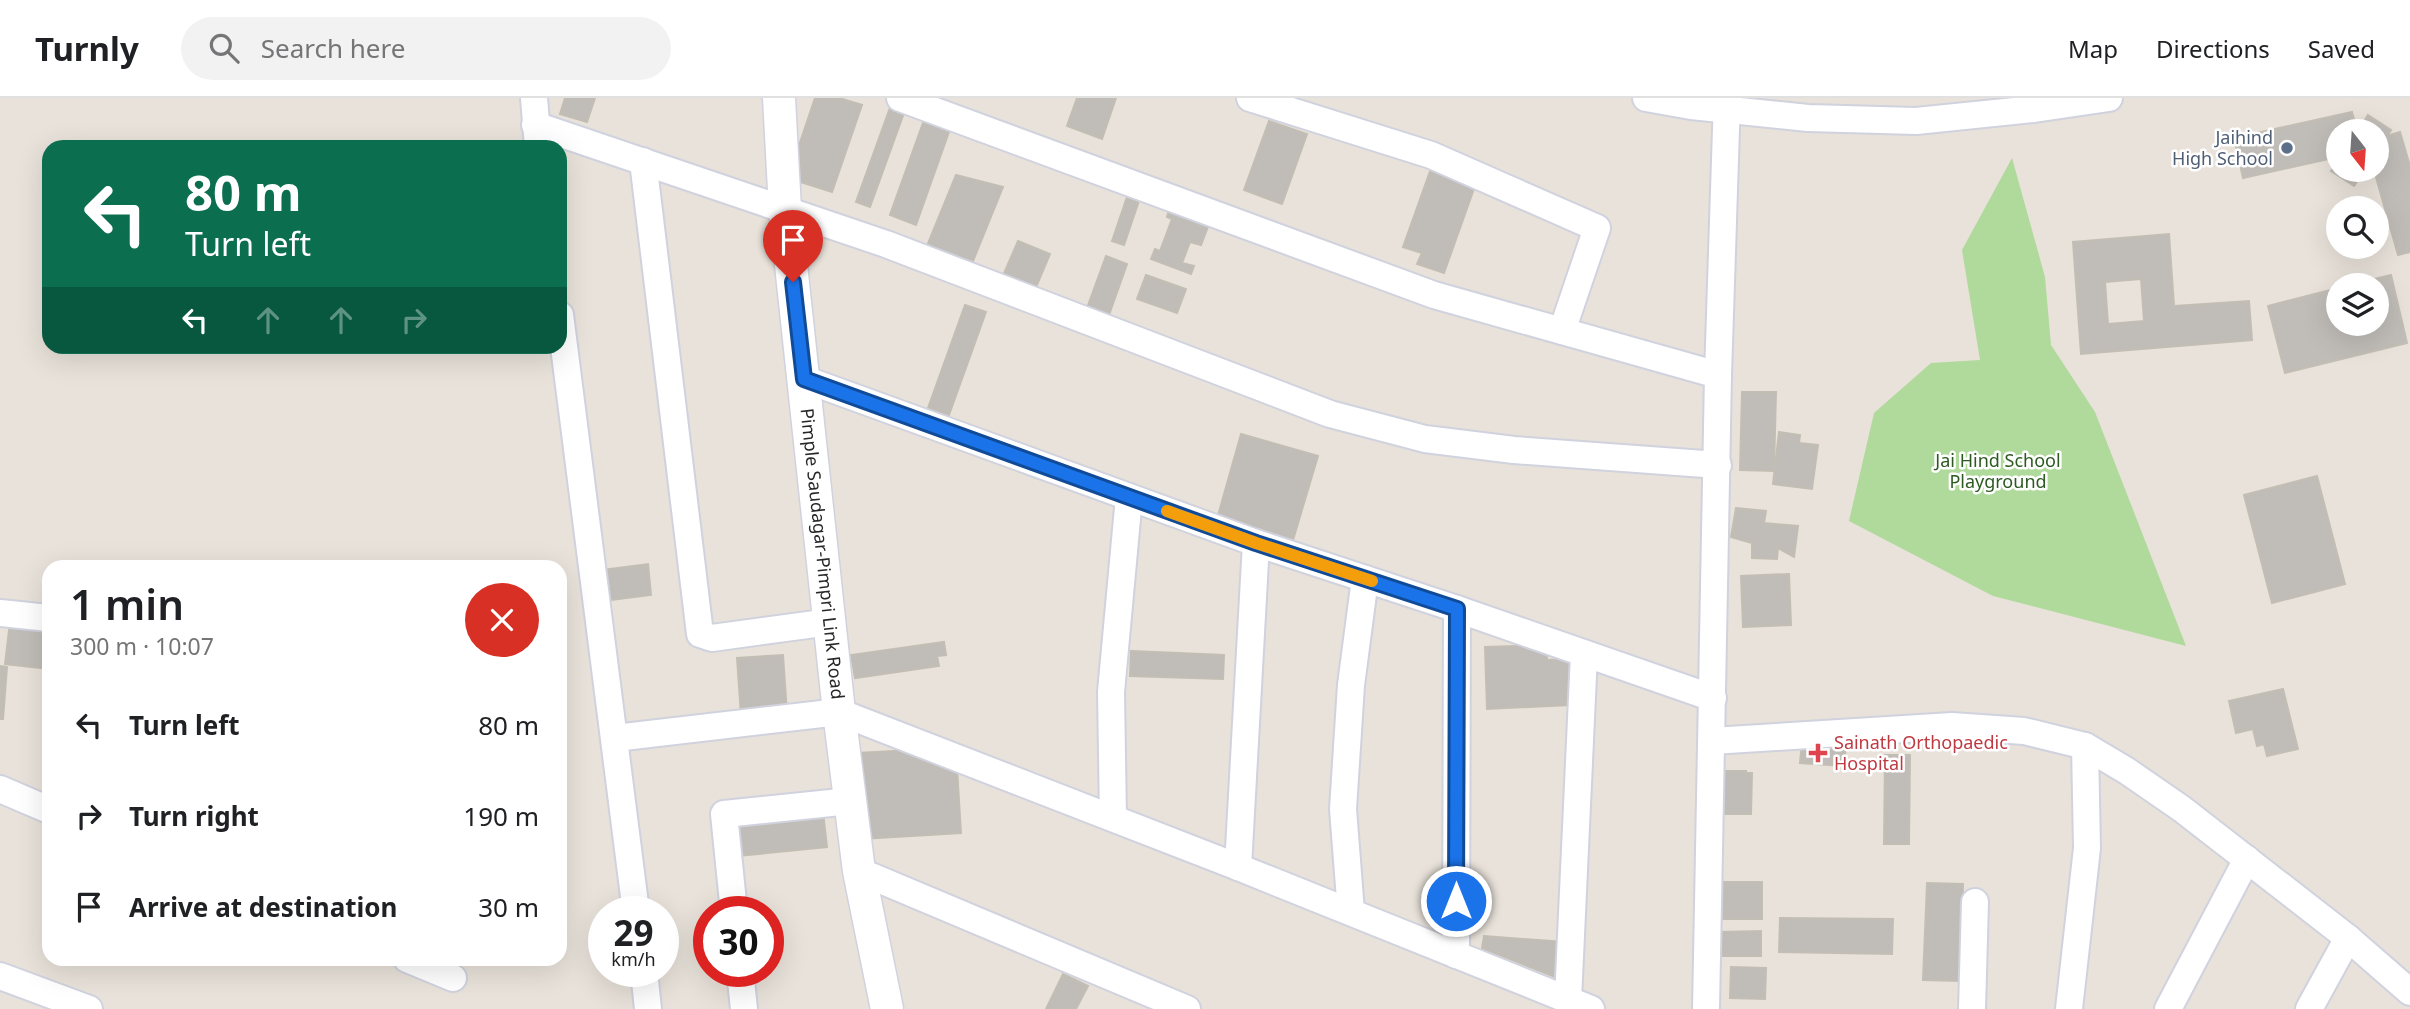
<!DOCTYPE html>
<html lang="en">
<head>
<meta charset="utf-8">
<style>
  :root { --surface:#fff; --page:#f2f2f2; --text:#202124; --muted:#757577; --line:#e0e0e0 }
  body { margin:0; font-family:"Noto Sans",sans-serif; background:var(--page); color:var(--text); height:100vh; display:flex; flex-direction:column; font-size:26px; white-space:nowrap }
  * { box-sizing:border-box; margin:0 }
  p { font-size:23px; color:var(--muted) }
  .icon { flex:none; width:38px; height:38px; fill:none; stroke:currentColor; stroke-width:2; stroke-linecap:round; stroke-linejoin:round }
  .map { position:relative; flex:1; overflow:hidden }
  .panel { position:absolute; left:42px; top:462px; width:525px; height:406px; display:flex; flex-direction:column; background:var(--surface); border-radius:21px; box-shadow:0 7px 28px #0002 }
  .panel>* { flex:none }
  .guide { position:absolute; left:42px; top:42px; width:525px; height:214px; border-radius:21px; box-shadow:0 7px 28px #0002; background:#0b6e4f; color:#fff; overflow:hidden }
  .needle { width:46px; rotate:163deg }
  .buttons { position:absolute; left:2326px; top:21px; display:grid; gap:14px }
  .buttons a { display:grid; place-items:center; width:63px; height:63px; border-radius:50%; background:var(--surface); box-shadow:0 7px 28px #0002; font-size:35px }
  .speed { position:absolute; left:588px; top:798px; display:flex; gap:14px; font-size:35px; font-weight:700; text-align:center }
  .speed>* { display:grid; place-content:center; width:91px; height:91px; border-radius:50%; background:var(--surface); box-shadow:0 7px 28px #0002; line-height:1 }
  .speed small { font-size:18px; font-weight:400 }
  .speed .limit { border:10px solid #d22; background:#fff; color:#111 }
  .pin { position:absolute; display:grid; place-items:center; width:60px; height:60px; color:#fff; margin:-72px -30px; border-radius:50% 50% 50% 0; rotate:-45deg; box-shadow:0 0 7px #0007 }
  .pin .icon { rotate:45deg }
  .me { position:absolute; width:77px; margin:-38px; rotate:0deg; stroke-linejoin:round; filter:drop-shadow(0 0 5px #0008) }
  .turn { display:flex; align-items:center; gap:24px; height:147px; padding:0 28px; font-size:32px }
  .turn .icon { width:91px; height:91px; stroke-width:2.5 }
  .turn b { display:block; font-size:49px; line-height:60px }
  .lanes { display:flex; align-items:center; height:66px; padding:0 28px; background:#0003; justify-content:center; gap:35px; direction:ltr }
  .lanes .off { opacity:.35 }
  .round { display:grid; place-items:center; flex:none; width:74px; height:74px; border-radius:37px; background:var(--page) }
  .headline { display:flex; align-items:center; justify-content:space-between; height:119px; padding:0 28px }
  h1 { font-size:42px; font-weight:600; line-height:52px }
  ul { padding:0; list-style:none }
  li { display:flex; align-items:center; gap:21px; height:91px; padding:0 28px }
  li div { flex:1 }
  li b { display:block; font-size:26px }
  li em { font-style:normal }
  header { display:flex; align-items:center; gap:42px; box-sizing:border-box; height:98px; padding:0 35px; background:var(--surface); border-bottom:2px solid var(--line) }
  header strong { font-size:33px }
  nav { display:flex; gap:38px; margin-inline-start:auto; font-size:24px }
  .search { width:490px; height:63px; background:var(--page); display:flex; align-items:center; gap:18px; box-sizing:border-box; padding:0 24px; border-radius:38px; color:var(--muted); font-size:26px }
  .map>svg:first-child { display:block }
  .green { fill:#b0d99c }
  .building { fill:#c0bcb7; stroke:#c3beb4; stroke-width:2; fill-rule:evenodd }
  .lines { fill:none; stroke-linecap:round; stroke-linejoin:round }
  .minor-casing { stroke:#d0d2de; stroke-width:30 }
  .tertiary-casing { stroke:#d0d2de; stroke-width:35 }
  .minor { stroke:#fff; stroke-width:26 }
  .tertiary { stroke:#fff; stroke-width:32 }
  .route-casing { stroke:#114b97; stroke-width:18 }
  .route { stroke:#1a73e8; stroke-width:12 }
  .slow { stroke:#f59e0b; stroke-width:12 }
  .service-dot { fill:#5c6f8a; stroke:#fff; stroke-width:2.5 }
  .health-dot { fill:#e0444e; stroke:#fff; stroke-width:2.5 }
  .labels { text-anchor:middle; stroke-width:5; stroke-linejoin:round; paint-order:stroke }
  .service-label { font-size:18px; fill:#4e5e75; stroke:#fff; text-anchor:end }
  .park-label { font-size:18px; fill:#2c5a21; stroke:#fff }
  .street-label { font-size:18px; fill:#272727; stroke:#fff }
  .health-label { font-size:18px; fill:#be3a42; stroke:#fff; text-anchor:start }
</style>
</head>
<body>
<header>
<strong>Turnly</strong>
<div class="search"><svg class="icon" aria-label="search" viewBox="0 0 24 24"><circle cx="10" cy="10" r="6"/><path d="M15 15l6 6"/></svg>Search here</div>
<nav><a>Map</a><a>Directions</a><a>Saved</a></nav>
</header>
<div class="map">
<svg width="2410" height="911" viewBox="0 0 2410 911">
  <rect width="100%" height="100%" fill="#e8e2da"/>
  <polygon class="green" points="2012,60 2045,179 2051,247 2095,314 2186,548 1993,498 1849,423 1874,315 1931,265 1980,262 1962,152"/>
  <g class="building">
    <polygon points="565,0 595,0 587,24 560,16"/>
    <polygon points="815,0 839,0 862,7 832,94 788,80"/>
    <polygon points="1077,0 1116,0 1102,41 1067,28"/>
    <polygon points="891,7 905,12 870,109 856,104"/>
    <polygon points="2352,14 2357,33 2338,33 2338,59 2243,80 2234,40"/>
    <polygon points="2368,17 2391,32 2387,38 2400,34 2410,68 2410,154 2398,157 2374,72 2376,72 2376,33 2358,33"/>
    <polygon points="924,22 950,31 916,127 890,117"/>
    <polygon points="1269,23 1307,36 1282,106 1244,92"/>
    <polygon points="1434,62 1475,88 1444,175 1417,166 1422,155 1403,149"/>
    <polygon points="2338,63 2338,72 2365,72 2354,88 2331,73"/>
    <polygon points="956,77 1003,89 973,163 927,148"/>
    <polygon points="1127,99 1139,103 1124,147 1112,143"/>
    <polygon points="1172,103 1212,118 1201,147 1190,144 1182,165 1194,168 1191,176 1151,161 1155,151 1160,153 1172,121 1167,119"/>
    <path d="M2169 136 2174 208 2249 203 2252 242 2081 256 2073 144ZM2141 181 2144 223 2108 226 2105 184Z"/>
    <polygon points="1018,143 1050,156 1034,194 1002,180"/>
    <polygon points="1106,158 1127,166 1109,217 1087,210"/>
    <polygon points="1146,177 1186,191 1177,215 1137,201"/>
    <polygon points="2391,177 2407,245 2285,275 2268,208 2338,190 2338,226 2376,226 2376,187 2350,187"/>
    <polygon points="965,207 986,214 949,317 928,310"/>
    <polygon points="1742,294 1776,294 1774,373 1740,372"/>
    <polygon points="1779,334 1800,337 1799,345 1818,347 1812,391 1773,386"/>
    <polygon points="1241,336 1318,358 1293,442 1217,421"/>
    <polygon points="2317,378 2345,486 2272,505 2244,397"/>
    <polygon points="1736,410 1766,413 1764,425 1798,428 1794,459 1778,450 1777,461 1752,460 1752,445 1731,439"/>
    <polygon points="648,466 651,497 604,503 601,472"/>
    <polygon points="1789,476 1791,527 1743,529 1741,478"/>
    <polygon points="10,524 49,529 49,571 5,566"/>
    <polygon points="944,544 946,557 937,558 939,568 855,580 851,557"/>
    <polygon points="1546,547 1547,562 1569,561 1570,607 1487,611 1485,549"/>
    <polygon points="1131,553 1224,557 1223,581 1130,578"/>
    <polygon points="783,557 787,615 741,618 737,560"/>
    <polygon points="0,568 7,569 3,621 0,621"/>
    <polygon points="2283,591 2298,651 2267,658 2264,646 2257,648 2253,631 2236,635 2229,603"/>
    <polygon points="1802,644 1846,647 1844,668 1800,665"/>
    <polygon points="913,652 957,670 961,735 862,741 857,655"/>
    <polygon points="1885,657 1910,657 1909,746 1884,746"/>
    <polygon points="1718,673 1746,673 1746,675 1752,675 1751,716 1718,716"/>
    <polygon points="823,714 827,749 738,758 734,724"/>
    <rect x="1723" y="784" width="39" height="37"/>
    <polygon points="1927,785 1963,786 1960,883 1923,882"/>
    <polygon points="1780,820 1893,821 1892,856 1779,854"/>
    <polygon points="1761,833 1761,858 1719,858 1719,834"/>
    <polygon points="1484,838 1564,844 1558,880 1482,850"/>
    <polygon points="1731,869 1766,870 1765,901 1730,900"/>
    <polygon points="1063,876 1088,888 1076,911 1046,911"/>
  </g>
  <g class="lines">
    <g class="minor-casing">
      <g id="minor">
        <polyline points="534,0 538,49"/>
        <polyline points="900,0 1434,197 1718,277"/>
        <polyline points="1250,0 1431,57 1597,130 1562,233"/>
        <polyline points="1646,0 1691,8 1808,20 1916,23 2034,11 2109,0"/>
        <polyline points="535,27 886,146 1330,316 1425,341 1514,352 1718,367"/>
        <polyline points="643,63 700,536 712,540 830,524"/>
        <polyline points="560,217 636,814"/>
        <polyline points="804,281 1256,445 1457,511 1713,600"/>
        <polyline points="0,515 49,520"/>
        <polyline points="615,640 839,614 1238,769 1591,911"/>
        <polyline points="1712,643 1952,628 2024,633 2085,648 2127,673 2182,711 2348,840 2410,894"/>
        <polyline points="0,691 49,712"/>
        <polyline points="1113,720 1111,594 1129,399"/>
        <polyline points="1238,769 1256,445"/>
        <polyline points="859,773 1187,911"/>
        <polyline points="734,814 724,716 850,703"/>
        <polyline points="1351,814 1343,711 1351,587 1365,481"/>
        <polyline points="1456,857 1457,511"/>
        <polyline points="407,861 453,880"/>
        <polyline points="644,873 648,911"/>
        <polyline points="740,873 744,911"/>
        <polyline points="0,878 89,911"/>
        <polyline points="1568,902 1584,556"/>
        <polyline points="1706,911 1718,277 1727,0"/>
        <polyline points="1972,911 1975,804"/>
        <polyline points="2069,911 2087,750 2085,648"/>
        <polyline points="2168,911 2247,761"/>
        <polyline points="2309,911 2348,840"/>
      </g>
    </g>
    <g class="tertiary-casing">
      <g id="tertiary">
        <path id="s1" d="M779 0 785 111 839 614 859 773 887 911"/>
      </g>
    </g>
    <use href="#minor" class="minor"/>
    <use href="#tertiary" class="tertiary"/>
  </g>
  <g class="lines">
    <g class="route-casing">
      <polyline id="route" points="793,184 804,281 1256,445 1457,511 1456,803"/>
    </g>
    <use href="#route" class="route"/>
    <polyline class="slow" points="1167,413 1256,445 1372,483"/>
  </g>
  <circle class="service-dot" cx="2287" cy="50" r="7"/>
  <path class="health-dot" d="M1814.5 644.5h7v7h7v7h-7v7h-7v-7h-7v-7h7z"/>
  <g class="labels">
    <g class="service-label">
      <text x="2273" y="46">Jaihind<tspan x="2273" dy="21">High School</tspan></text>
    </g>
    <g class="park-label">
      <text x="1998" y="369">Jai Hind School<tspan x="1998" dy="21">Playground</tspan></text>
    </g>
    <g class="street-label">
      <text dy="6" stroke="none"><textPath href="#s1" startOffset="458">Pimple Saudagar-Pimpri Link Road</textPath></text>
    </g>
    <g class="health-label">
      <text x="1834" y="651">Sainath Orthopaedic<tspan x="1834" dy="21">Hospital</tspan></text>
    </g>
  </g>
</svg>
<div class="buttons">
<a><svg class="needle" viewBox="-14 -14 28 28"><path d="M0-13l5 13h-10z" fill="#e53935"/><path d="M0 13l5-13h-10z" fill="#757577"/></svg></a>
<a><svg class="icon" aria-label="search" viewBox="0 0 24 24"><circle cx="10" cy="10" r="6"/><path d="M15 15l6 6"/></svg></a>
<a><svg class="icon" aria-label="layers" viewBox="0 0 24 24"><path d="M12 4l9 5-9 5-9-5zM3 14l9 5 9-5"/></svg></a>
</div>
<div class="speed"><div>29<small>km/h</small></div><div class="limit">30</div></div>
<div class="pin" style="left:793px;top:184px;background:#d93025"><svg class="icon" aria-label="arrive" viewBox="0 0 24 24"><path d="M6 21V4h12l-3 4 3 4H6"/></svg></div>
<svg class="me" style="left:1456px;top:803px" viewBox="-20 -20 40 40"><circle r="17" fill="#1a73e8" stroke="#fff" stroke-width="3"/><path d="M0-11L8 9 0 5-8 9z" fill="#fff"/></svg>
<div class="guide">
<div class="turn"><svg class="icon" aria-label="left" viewBox="0 0 24 24"><path d="M17 20v-9H6M10 6l-5 5 5 5"/></svg><div><b>80 m</b>Turn left</div></div>
<div class="lanes"><svg class="icon" aria-label="left" viewBox="0 0 24 24"><path d="M17 20v-9H6M10 6l-5 5 5 5"/></svg><svg class="icon off" aria-label="ahead" viewBox="0 0 24 24"><path d="M12 20V5M6 11l6-6 6 6"/></svg><svg class="icon off" aria-label="ahead" viewBox="0 0 24 24"><path d="M12 20V5M6 11l6-6 6 6"/></svg><svg class="icon off" aria-label="right" viewBox="0 0 24 24"><path d="M7 20v-9h11M14 6l5 5-5 5"/></svg></div>
</div>
<section class="panel">
<div class="headline"><div><h1>1 min</h1><p>300 m · 10:07</p></div><a class="round" style="background:#d93025;color:#fff"><svg class="icon" aria-label="close" viewBox="0 0 24 24"><path d="M6 6l12 12M18 6L6 18"/></svg></a></div>
<ul>
<li><svg class="icon" aria-label="left" viewBox="0 0 24 24"><path d="M17 20v-9H6M10 6l-5 5 5 5"/></svg><div><b>Turn left</b></div><em>80 m</em></li>
<li><svg class="icon" aria-label="right" viewBox="0 0 24 24"><path d="M7 20v-9h11M14 6l5 5-5 5"/></svg><div><b>Turn right</b></div><em>190 m</em></li>
<li><svg class="icon" aria-label="arrive" viewBox="0 0 24 24"><path d="M6 21V4h12l-3 4 3 4H6"/></svg><div><b>Arrive at destination</b></div><em>30 m</em></li>
</ul>
</section>
</div>
</body>
</html>
